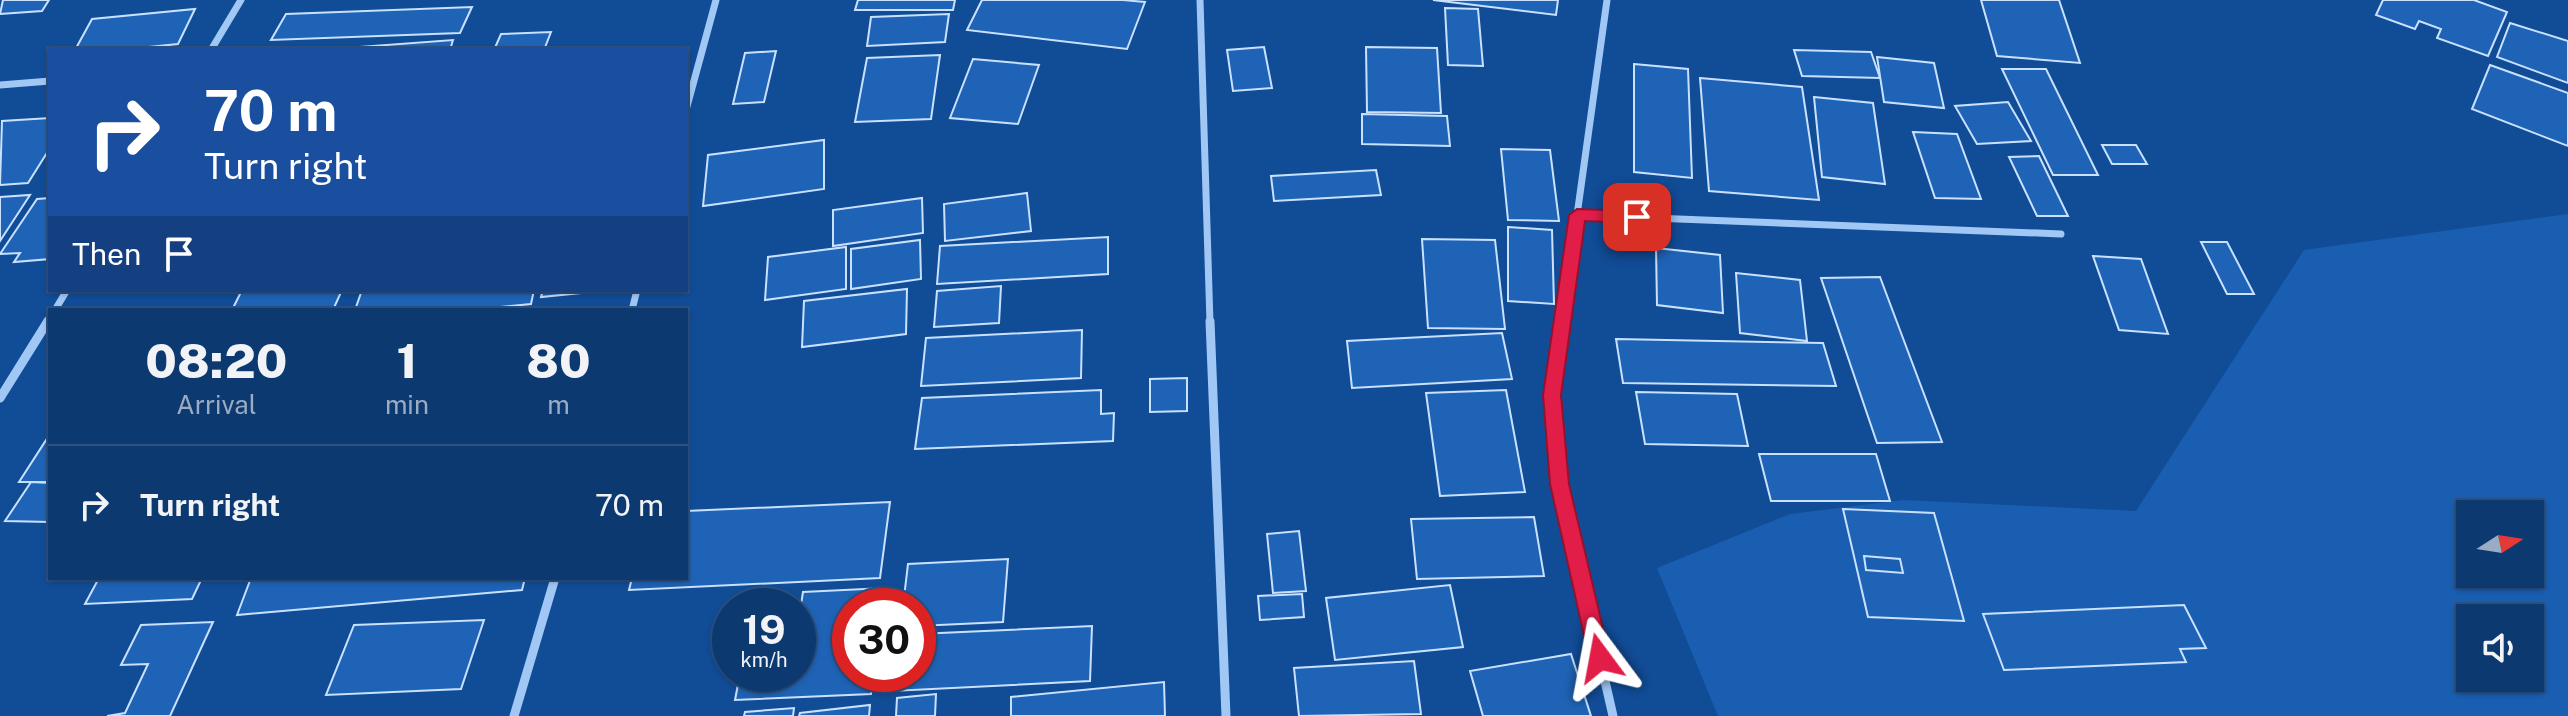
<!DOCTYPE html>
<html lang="en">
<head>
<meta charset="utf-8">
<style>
  :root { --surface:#0d3971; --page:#164076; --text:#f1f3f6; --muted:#9aacc3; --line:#2d5384 }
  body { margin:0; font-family:"Public Sans",sans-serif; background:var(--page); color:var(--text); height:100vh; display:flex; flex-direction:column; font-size:30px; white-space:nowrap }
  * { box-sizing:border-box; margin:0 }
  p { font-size:26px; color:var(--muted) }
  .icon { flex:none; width:44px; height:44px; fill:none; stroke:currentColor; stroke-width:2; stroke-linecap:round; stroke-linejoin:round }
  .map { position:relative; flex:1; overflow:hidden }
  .sheet { position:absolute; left:48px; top:308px; width:640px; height:272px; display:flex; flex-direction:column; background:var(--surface); border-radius:0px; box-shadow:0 2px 6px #0004,0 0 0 2px var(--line) }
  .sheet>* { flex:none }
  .top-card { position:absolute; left:48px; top:48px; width:640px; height:244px; border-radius:0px; box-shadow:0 2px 6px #0004,0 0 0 2px var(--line); background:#1a4fa0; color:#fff; overflow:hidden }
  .needle { width:52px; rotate:78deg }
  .fabs { position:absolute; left:2456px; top:500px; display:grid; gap:16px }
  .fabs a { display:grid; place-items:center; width:88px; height:88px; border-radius:0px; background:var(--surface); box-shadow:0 2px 6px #0004,0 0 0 2px var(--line); font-size:40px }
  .speed { position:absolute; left:712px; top:588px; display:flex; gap:16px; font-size:40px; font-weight:700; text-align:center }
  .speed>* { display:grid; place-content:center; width:104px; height:104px; border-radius:50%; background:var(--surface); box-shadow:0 2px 6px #0004,0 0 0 2px var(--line); line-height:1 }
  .speed small { font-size:20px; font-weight:400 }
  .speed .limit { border:12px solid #d22; background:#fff; color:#111 }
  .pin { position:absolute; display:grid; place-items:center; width:68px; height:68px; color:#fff; margin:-34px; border-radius:16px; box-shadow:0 4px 12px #0006 }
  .me { position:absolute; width:88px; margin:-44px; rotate:347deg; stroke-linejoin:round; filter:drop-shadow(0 0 6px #0008) }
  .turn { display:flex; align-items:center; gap:28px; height:168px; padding:0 24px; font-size:36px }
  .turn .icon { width:104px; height:104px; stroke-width:2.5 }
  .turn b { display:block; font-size:56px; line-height:68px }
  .then { display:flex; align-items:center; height:76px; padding:0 24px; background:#0003; gap:16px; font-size:30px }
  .eta { display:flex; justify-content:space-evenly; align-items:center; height:136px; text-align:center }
  .eta b { font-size:48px; font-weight:800; line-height:56px }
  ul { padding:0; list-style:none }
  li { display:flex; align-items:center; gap:24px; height:120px; padding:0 24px; border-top:2px solid var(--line) }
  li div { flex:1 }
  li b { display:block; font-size:30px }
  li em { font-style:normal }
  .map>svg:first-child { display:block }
  .green { fill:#195eb1; fill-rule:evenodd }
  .building { fill:#1f63b6; stroke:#c9e1fe; stroke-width:2; fill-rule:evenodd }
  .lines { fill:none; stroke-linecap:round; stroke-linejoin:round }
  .minor-far1 { stroke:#a1c7f4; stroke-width:7 }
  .minor { stroke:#a1c7f4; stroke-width:9 }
  .route { fill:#e11d48; stroke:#92132f; stroke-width:2 }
</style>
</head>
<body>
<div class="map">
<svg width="2568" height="716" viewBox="0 0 2568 716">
  <rect width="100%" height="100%" fill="#114c97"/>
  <path class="green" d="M2568 214V716H1718L1657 568 1790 514 1903 500 2136 511 2304 250ZM2470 514H2530V574H2470ZM2470 618H2530V678H2470Z"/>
  <g class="building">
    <polygon points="3,0 49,0 42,11 0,14"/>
    <polygon points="858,0 955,0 953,10 855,10"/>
    <polygon points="982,0 1123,0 1145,2 1127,49 967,30"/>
    <polygon points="1433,0 1558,0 1556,15"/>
    <polygon points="1981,0 2059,0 2080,63 1997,56"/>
    <polygon points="2383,0 2474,0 2507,12 2488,56 2437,38 2441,29 2419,21 2415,29 2376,15"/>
    <polygon points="472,7 460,33 271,40 286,14"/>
    <polygon points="1445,8 1478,9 1483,66 1448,65"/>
    <polygon points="195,9 178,44 119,50 75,50 92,19"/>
    <polygon points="949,14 945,42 867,46 871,17"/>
    <polygon points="2510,23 2568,41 2568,83 2497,57"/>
    <polygon points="551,32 544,50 494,50 501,34"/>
    <polygon points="453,40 450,50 319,50"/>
    <polygon points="1264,47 1272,88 1233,91 1227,50"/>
    <polygon points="1366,47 1437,48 1441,113 1367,112"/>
    <polygon points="1794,50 1871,52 1880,78 1802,76"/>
    <polygon points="776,51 764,102 733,104 745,53"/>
    <polygon points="940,55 931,119 855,122 867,58"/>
    <polygon points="1877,57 1934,63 1944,108 1884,102"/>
    <polygon points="973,59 1039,65 1018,124 950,118"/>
    <polygon points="1634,64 1688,69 1692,178 1634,172"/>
    <polygon points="2490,65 2568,93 2568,146 2472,109"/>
    <polygon points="2002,69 2046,69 2098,175 2053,175"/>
    <polygon points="1700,78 1802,87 1819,200 1709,191"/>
    <polygon points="1814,97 1873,103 1885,184 1822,177"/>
    <polygon points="2008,102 2031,141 1977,144 1955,106"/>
    <polygon points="1362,114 1447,116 1450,146 1362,144"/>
    <polygon points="50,118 50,148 28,183 0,185 2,121"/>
    <polygon points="1913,132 1957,134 1981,199 1935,198"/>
    <polygon points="824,140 824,189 703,206 708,155"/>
    <polygon points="2102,145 2136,145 2147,164 2112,164"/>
    <polygon points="1501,149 1550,150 1559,221 1508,220"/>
    <polygon points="2039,156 2068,216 2037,216 2009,157"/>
    <polygon points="1376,170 1381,195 1274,201 1271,176"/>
    <polygon points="1027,193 1031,231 945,241 944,204"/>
    <polygon points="30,195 0,241 0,197"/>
    <polygon points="50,198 50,259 14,262 20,253 0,254 37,199"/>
    <polygon points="922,198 923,233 833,246 833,210"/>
    <polygon points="1508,227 1552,230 1554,304 1508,301"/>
    <polygon points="1108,237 1108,274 937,284 940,246"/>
    <polygon points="1422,239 1495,240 1505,329 1428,328"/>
    <polygon points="920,240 921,279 851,289 851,249"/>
    <polygon points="2201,242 2227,242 2254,294 2227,294"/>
    <polygon points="846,247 846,289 765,300 768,257"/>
    <polygon points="1656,248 1720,255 1723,313 1657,305"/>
    <polygon points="2093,256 2141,259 2168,334 2119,330"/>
    <polygon points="1736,273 1800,280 1807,341 1740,333"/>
    <polygon points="1880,277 1942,442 1877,443 1821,278"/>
    <polygon points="1001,286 999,323 934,327 937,291"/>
    <polygon points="907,289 906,334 802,347 804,301"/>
    <polygon points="242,290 342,290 333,310 232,310"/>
    <polygon points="362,290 534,290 531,304 471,310 355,310"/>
    <polygon points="543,290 611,290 541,297"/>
    <polygon points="1082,330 1081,378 921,386 926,338"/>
    <polygon points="1502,333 1512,379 1352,388 1347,341"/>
    <polygon points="1616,339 1823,343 1836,386 1623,383"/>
    <polygon points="1187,378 1187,411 1150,412 1150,379"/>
    <polygon points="1101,390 1101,414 1114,413 1113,441 915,449 922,398"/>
    <polygon points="1506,390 1525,492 1440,496 1426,393"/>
    <polygon points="1636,392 1737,394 1748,446 1645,444"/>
    <polygon points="50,434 50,482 19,482"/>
    <polygon points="1759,454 1876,454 1890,501 1771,501"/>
    <polygon points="31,482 50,483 50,522 5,521"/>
    <polygon points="890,502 880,578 629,590 632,578 686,578 686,511"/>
    <path d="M1843 509 1934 513 1964 621 1868 617ZM1864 556 1900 559 1903 573 1866 570Z"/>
    <polygon points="1534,517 1544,576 1417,579 1411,519"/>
    <polygon points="1299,531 1306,591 1273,593 1267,534"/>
    <polygon points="1008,559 1003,622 918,626 918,606 903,606 908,564"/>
    <polygon points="99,578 202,578 192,599 85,604"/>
    <polygon points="251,578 525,578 522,590 237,615"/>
    <polygon points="1450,585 1463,647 1335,660 1326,598"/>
    <polygon points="885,588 882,606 850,606 850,674 873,674 871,694 735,700 740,674 798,674 798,624 803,592"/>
    <polygon points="1302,594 1304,617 1260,620 1258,596"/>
    <polygon points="2184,605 2206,648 2180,649 2186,662 2004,670 1983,614"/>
    <polygon points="484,620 461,689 326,695 354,625"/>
    <polygon points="213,622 170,716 107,716 125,713 148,664 121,665 141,625"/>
    <polygon points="1092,626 1090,681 892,691 894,674 918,674 918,634"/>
    <polygon points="1571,654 1591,716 1483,716 1470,671"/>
    <polygon points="1414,661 1421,714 1299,716 1294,668"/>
    <polygon points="1164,682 1165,716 1011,716 1011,697"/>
    <polygon points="936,694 935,716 896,716 897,698"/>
    <polygon points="870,705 869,716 799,716 800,713"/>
    <polygon points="794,708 793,716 744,716 745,712"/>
  </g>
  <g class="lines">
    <g class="minor-far1">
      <polyline points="1200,0 1210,323"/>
      <polyline points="211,50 241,0"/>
      <polyline points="0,85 50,81"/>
      <polyline points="686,110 716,0"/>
      <polyline points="1577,215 2061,234"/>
      <polyline points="55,310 67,290"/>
      <polyline points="632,310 637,290"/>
      <polyline points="46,323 50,317"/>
      <polyline points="1562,323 1607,0"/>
    </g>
    <g class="minor">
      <polyline points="1210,321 1226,716"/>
      <polyline points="1562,321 1552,395 1560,484 1613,716"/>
      <polyline points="0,398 48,321"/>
      <polyline points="514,716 555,578"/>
    </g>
  </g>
  <polygon class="route" points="1577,209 1637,211 1646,217 1637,223 1585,221 1561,395 1569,484 1610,658 1607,665 1600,668 1592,665 1589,658 1550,484 1543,395 1569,215"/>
</svg>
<div class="fabs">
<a><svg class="needle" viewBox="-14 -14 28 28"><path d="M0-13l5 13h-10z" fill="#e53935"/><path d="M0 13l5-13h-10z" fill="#9aacc3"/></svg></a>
<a><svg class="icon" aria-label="sound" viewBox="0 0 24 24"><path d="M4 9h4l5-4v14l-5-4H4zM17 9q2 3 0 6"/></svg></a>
</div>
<div class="speed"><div>19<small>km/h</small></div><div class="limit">30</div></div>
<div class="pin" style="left:1637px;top:217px;background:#d93025"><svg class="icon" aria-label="arrive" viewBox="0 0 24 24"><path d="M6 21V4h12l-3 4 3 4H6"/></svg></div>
<svg class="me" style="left:1600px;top:658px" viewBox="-20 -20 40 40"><path d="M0-17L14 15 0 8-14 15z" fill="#e11d48" stroke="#fff" stroke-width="4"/></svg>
<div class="top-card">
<div class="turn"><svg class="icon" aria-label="right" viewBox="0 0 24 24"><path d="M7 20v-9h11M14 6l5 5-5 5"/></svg><div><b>70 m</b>Turn right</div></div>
<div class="then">Then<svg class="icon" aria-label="arrive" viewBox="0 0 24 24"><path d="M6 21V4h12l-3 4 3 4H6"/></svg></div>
</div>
<section class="sheet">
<div class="eta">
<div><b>08:20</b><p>Arrival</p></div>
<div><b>1</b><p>min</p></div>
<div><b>80</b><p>m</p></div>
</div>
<ul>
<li><svg class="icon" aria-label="right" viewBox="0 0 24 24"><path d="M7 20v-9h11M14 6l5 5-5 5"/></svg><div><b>Turn right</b></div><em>70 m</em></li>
</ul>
</section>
</div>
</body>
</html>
